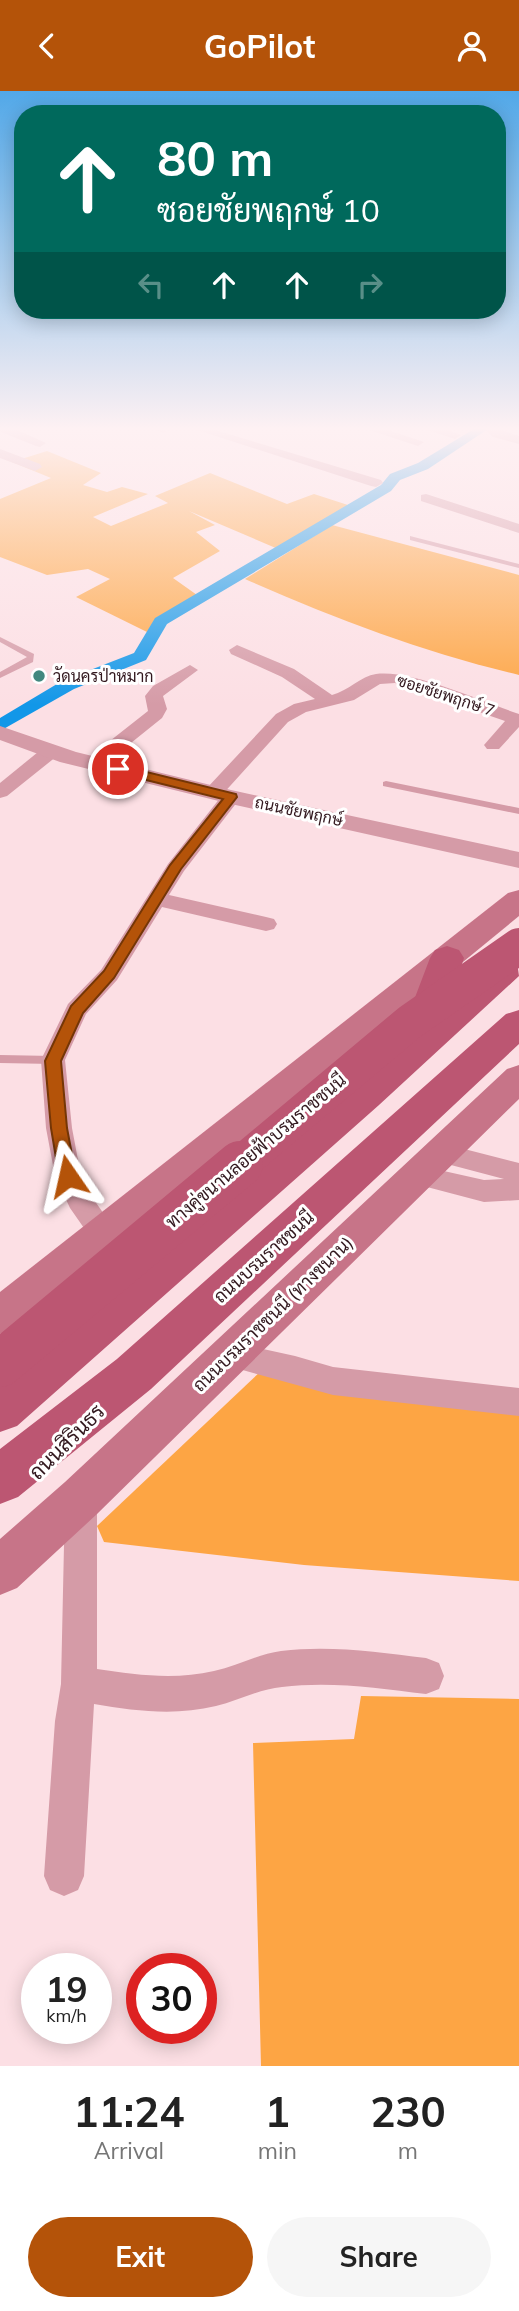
<!DOCTYPE html>
<html lang="en">
<head>
<meta charset="utf-8">
<style>
  :root { --surface:#fff; --page:#f6f6f6; --text:#222; --muted:#767676; --accent:#b45309 }
  body { margin:0; font-family:Mulish,Sarabun,sans-serif; background:var(--page); color:var(--text); height:100vh; display:flex; flex-direction:column; font-size:26px; white-space:nowrap }
  * { box-sizing:border-box; margin:0 }
  p { font-size:23px; color:var(--muted) }
  .icon { flex:none; width:38px; height:38px; fill:none; stroke:currentColor; stroke-width:2; stroke-linecap:round; stroke-linejoin:round }
  .map { position:relative; height:1975px; overflow:hidden }
  .drawer { display:flex; flex-direction:column; background:var(--surface); flex:1 }
  .drawer>* { flex:none }
  .banner { position:absolute; left:14px; top:14px; width:492px; height:214px; border-radius:28px; box-shadow:0 4px 18px #0003; background:#00695c; color:#fff; overflow:hidden }
  .speed { position:absolute; left:21px; top:1862px; display:flex; gap:14px; font-size:35px; font-weight:700; text-align:center }
  .speed>* { display:grid; place-content:center; width:91px; height:91px; border-radius:50%; background:var(--surface); box-shadow:0 4px 18px #0003; line-height:1 }
  .speed small { font-size:18px; font-weight:400 }
  .speed .limit { border:10px solid #d22; background:#fff; color:#111 }
  .pin { position:absolute; display:grid; place-items:center; width:60px; height:60px; color:#fff; margin:-30px; border:4px solid #fff; border-radius:50%; box-shadow:0 2px 7px #0007 }
  .me { position:absolute; width:77px; margin:-38px; rotate:349deg; stroke-linejoin:round; filter:drop-shadow(0 0 5px #0008) }
  .turn { display:flex; align-items:center; gap:24px; height:147px; padding:0 28px; font-size:32px }
  .turn .icon { width:91px; height:91px; stroke-width:2.5 }
  .turn b { display:block; font-size:49px; line-height:60px }
  .lanes { display:flex; align-items:center; height:66px; padding:0 28px; background:#0003; justify-content:center; gap:35px; direction:ltr }
  .lanes .off { opacity:.35 }
  .eta { display:flex; justify-content:space-evenly; align-items:center; height:119px; text-align:center }
  .eta b { font-size:42px; font-weight:700; line-height:49px }
  .button { display:flex; gap:14px; margin-top:auto; padding:14px 28px }
  .button a { flex:1; height:80px; border-radius:42px; background:var(--accent); color:#fff; font-size:28px; font-weight:700; line-height:80px; text-align:center }
  .button a+a { background:var(--page); color:var(--text) }
  header { display:flex; justify-content:space-between; align-items:center; height:91px; padding:0 28px; background:var(--accent); color:#fff; font-size:32px; font-weight:700 }
  .map>svg:first-child { display:block }
  .green { fill:#fda544 }
  .lines { fill:none; stroke-linecap:round; stroke-linejoin:round }
  .canal { fill:#1297e8; fill-rule:evenodd }
  .service { fill:#d59ba7; fill-rule:evenodd }
  .minor { fill:#d59ba7; fill-rule:evenodd }
  .tertiary { fill:#d59ba7; fill-rule:evenodd }
  .secondary { fill:#c77488; fill-rule:evenodd }
  .primary { fill:#bc5672; fill-rule:evenodd }
  .primary-bridge-far1 { stroke:#bc5672; stroke-width:36 }
  .primary-bridge { stroke:#bc5672; stroke-width:46 }
  .route { fill:#b45309; stroke:#753606; stroke-width:2 }
  .poi-dot { fill:#42887f; stroke:#fff; stroke-width:2.5 }
  .labels { text-anchor:middle; stroke-width:6; stroke-linejoin:round; paint-order:stroke }
  .far-poi-label { font-size:16px; fill:#32181e; stroke:#fff; text-anchor:start }
  .far-street-label { font-size:16px; fill:#32181e; stroke:#fff }
  .street-label { font-size:18px; fill:#32181e; stroke:#fff }
  .near-street-label { font-size:21px; fill:#32181e; stroke:#fff }
</style>
</head>
<body>
<header><svg class="icon" aria-label="back" viewBox="0 0 24 24"><path d="M15 5l-7 7 7 7"/></svg>GoPilot<svg class="icon" aria-label="person" viewBox="0 0 24 24"><circle cx="12" cy="8" r="4"/><path d="M4 21q1-7 8-7t8 7"/></svg></header>
<div class="map">
<svg width="519" height="1975" viewBox="0 0 519 1975">
  <rect width="100%" height="100%" fill="#fcdfe4"/>
  <g class="green">
    <polygon points="47,360 101,382 83,394 107,401 122,396 148,403 93,426 111,435 168,412 155,405 210,382 287,413 314,403 351,415 278,458 189,420 215,434 196,441 220,460 173,487 197,504 156,527 147,541 76,506 110,488 88,478 47,484 0,466 0,408 51,387 12,371"/>
    <path d="M332 434 519 484V584C423 561 335 528 245 488Z"/>
    <polygon points="262,1279 519,1320 519,1490 304,1474 104,1451 97,1435"/>
    <polygon points="361,1605 519,1608 519,1975 261,1975 253,1652 354,1648"/>
  </g>
  <g class="lines">
    <polygon class="canal" points="474,338 488,338 428,378 400,389 391,400 167,533 146,569 74,598 0,640 0,627 62,590 134,562 155,527 381,394 390,383 418,372"/>
    <g class="service">
      <polygon points="154,338 162,338 166,340 163,342"/>
      <polygon points="410,445 519,473 519,477 410,449"/>
      <polygon points="0,546 34,563 33,571 0,587 0,581 27,566 0,551"/>
      <polygon points="386,690 519,717 519,723 383,695 383,691"/>
      <polygon points="0,964 53,965 59,969 53,973 0,972"/>
    </g>
    <g class="minor">
      <polygon points="0,338 15,338 46,352 40,356 36,355 1,341"/>
      <polygon points="194,338 212,338 381,389 383,392 376,396 371,395"/>
      <polygon points="366,338 385,338 424,351 418,355"/>
      <polygon points="424,338 444,338 461,344 455,348"/>
      <polygon points="485,338 498,338 519,345 519,353 493,346"/>
      <polygon points="0,358 40,373 42,376 35,380 0,367"/>
      <polygon points="426,403 519,433 519,442 421,410 421,404"/>
      <path d="M237 554 294 578 332 604C348 600 361 585 376 583 411 578 483 611 519 623V636L499 658H487L484 654 505 630 395 592 380 593 354 609 306 621 288 631 221 705H207L204 701 207 697 276 623 294 613 315 608 282 586 231 563 229 559Z"/>
      <polygon points="190,574 198,579 163,605 167,618 162,627 101,676 87,676 85,672 87,668 148,620 145,605 153,595"/>
      <polygon points="50,655 57,657 59,661 57,665 7,705 0,707 0,692 43,657"/>
      <polygon points="231,700 241,706 184,780 169,804 266,826 274,828 277,833 274,838 266,840 162,816 117,889 86,923 65,969 72,1037 81,1085 90,1103 117,1142 113,1150 103,1153 93,1150 70,1117 55,1085 46,1037 41,969 68,913 101,879 168,773 224,702"/>
      <polygon points="441,1052 519,1072 519,1109 484,1111 408,1091 404,1084 408,1077 417,1074 484,1089 504,1088 432,1069 428,1062 432,1055"/>
      <polygon points="231,1251 295,1265 333,1276 519,1297 519,1325 333,1304 221,1273 216,1264 221,1255"/>
      <path d="M81 1392 92 1397 97 1408V1578C136 1584 175 1589 214 1580 237 1575 258 1563 281 1560 329 1554 378 1561 426 1567L439 1572 444 1585 439 1598 426 1603C378 1597 330 1590 282 1596 259 1598 238 1610 216 1615 175 1625 135 1620 94 1613L84 1785 78 1799 64 1805 50 1799 44 1785 55 1630 61 1593 65 1408 70 1397Z"/>
    </g>
    <polygon class="tertiary" points="0,635 76,661 231,699 519,761 519,777 231,713 60,671 0,649"/>
    <g class="secondary">
      <polygon points="519,799 519,825 15,1238 0,1243 0,1201 508,802"/>
      <polygon points="519,974 519,1008 97,1423 17,1497 0,1504 0,1448 65,1391 507,978"/>
    </g>
    <g class="primary">
      <path d="M447 855 459 859 464 867 451 907C471 890 490 863 517 871L519 885 379 1014 17 1335 0 1341V1289L407 945 403 938 430 867 435 859Z"/>
      <polygon points="519,919 519,953 151,1298 18,1406 0,1413 0,1358 117,1268 506,923"/>
    </g>
    <polyline class="primary-bridge-far1" points="238,1075 410,931 519,855"/>
    <polyline class="primary-bridge" points="0,1273 240,1073"/>
  </g>
  <linearGradient id="sky" x2="0" y2="1"><stop stop-color="#52a8e8"/><stop offset="0.55" stop-color="#fef1f3"/><stop offset="1" stop-color="#fef1f3" stop-opacity="0"/></linearGradient>
  <rect width="519" height="614" fill="url(#sky)"/>
  <polygon class="route" points="118,674 236,703 237,706 181,778 114,887 83,922 61,970 67,1037 76,1085 74,1090 62,1090 59,1085 51,1037 45,970 71,915 104,880 170,774 223,708 114,681 112,678"/>
  <circle class="poi-dot" cx="39" cy="585" r="7"/>
  <g class="labels">
    <g class="far-poi-label">
      <text x="53" y="591">วัดนครป่าหมาก</text>
    </g>
    <g class="far-street-label">
      <text transform="translate(446 604) rotate(18)" y="6">ซอยชัยพฤกษ์ 7</text>
      <text transform="translate(299 720) rotate(12)" y="6">ถนนชัยพฤกษ์</text>
    </g>
    <g class="street-label">
      <text transform="translate(256 1060) rotate(-40)" y="6">ทางคู่ขนานลอยฟ้าบรมราชชนนี</text>
      <text transform="translate(264 1166) rotate(-42)" y="6">ถนนบรมราชชนนี</text>
      <text transform="translate(273 1223) rotate(-44)" y="6">ถนนบรมราชชนนี (ทางขนาน)</text>
    </g>
    <g class="near-street-label">
      <text transform="translate(67 1351) rotate(-45)" y="7">ถนนสิรินธร</text>
    </g>
  </g>
</svg>
<div class="speed"><div>19<small>km/h</small></div><div class="limit">30</div></div>
<div class="pin" style="left:118px;top:678px;background:#d93025"><svg class="icon" aria-label="arrive" viewBox="0 0 24 24"><path d="M6 21V4h12l-3 4 3 4H6"/></svg></div>
<svg class="me" style="left:68px;top:1085px" viewBox="-20 -20 40 40"><path d="M0-17L14 15 0 8-14 15z" fill="#b45309" stroke="#fff" stroke-width="4"/></svg>
<div class="banner">
<div class="turn"><svg class="icon" aria-label="ahead" viewBox="0 0 24 24"><path d="M12 20V5M6 11l6-6 6 6"/></svg><div><b>80 m</b>ซอยชัยพฤกษ์ 10</div></div>
<div class="lanes"><svg class="icon off" aria-label="left" viewBox="0 0 24 24"><path d="M17 20v-9H6M10 6l-5 5 5 5"/></svg><svg class="icon" aria-label="ahead" viewBox="0 0 24 24"><path d="M12 20V5M6 11l6-6 6 6"/></svg><svg class="icon" aria-label="ahead" viewBox="0 0 24 24"><path d="M12 20V5M6 11l6-6 6 6"/></svg><svg class="icon off" aria-label="right" viewBox="0 0 24 24"><path d="M7 20v-9h11M14 6l5 5-5 5"/></svg></div>
</div>
</div>
<section class="drawer">
<div class="eta">
<div><b>11:24</b><p>Arrival</p></div>
<div><b>1</b><p>min</p></div>
<div><b>230</b><p>m</p></div>
</div>
<div class="button"><a>Exit</a><a>Share</a></div>
</section>
</body>
</html>
